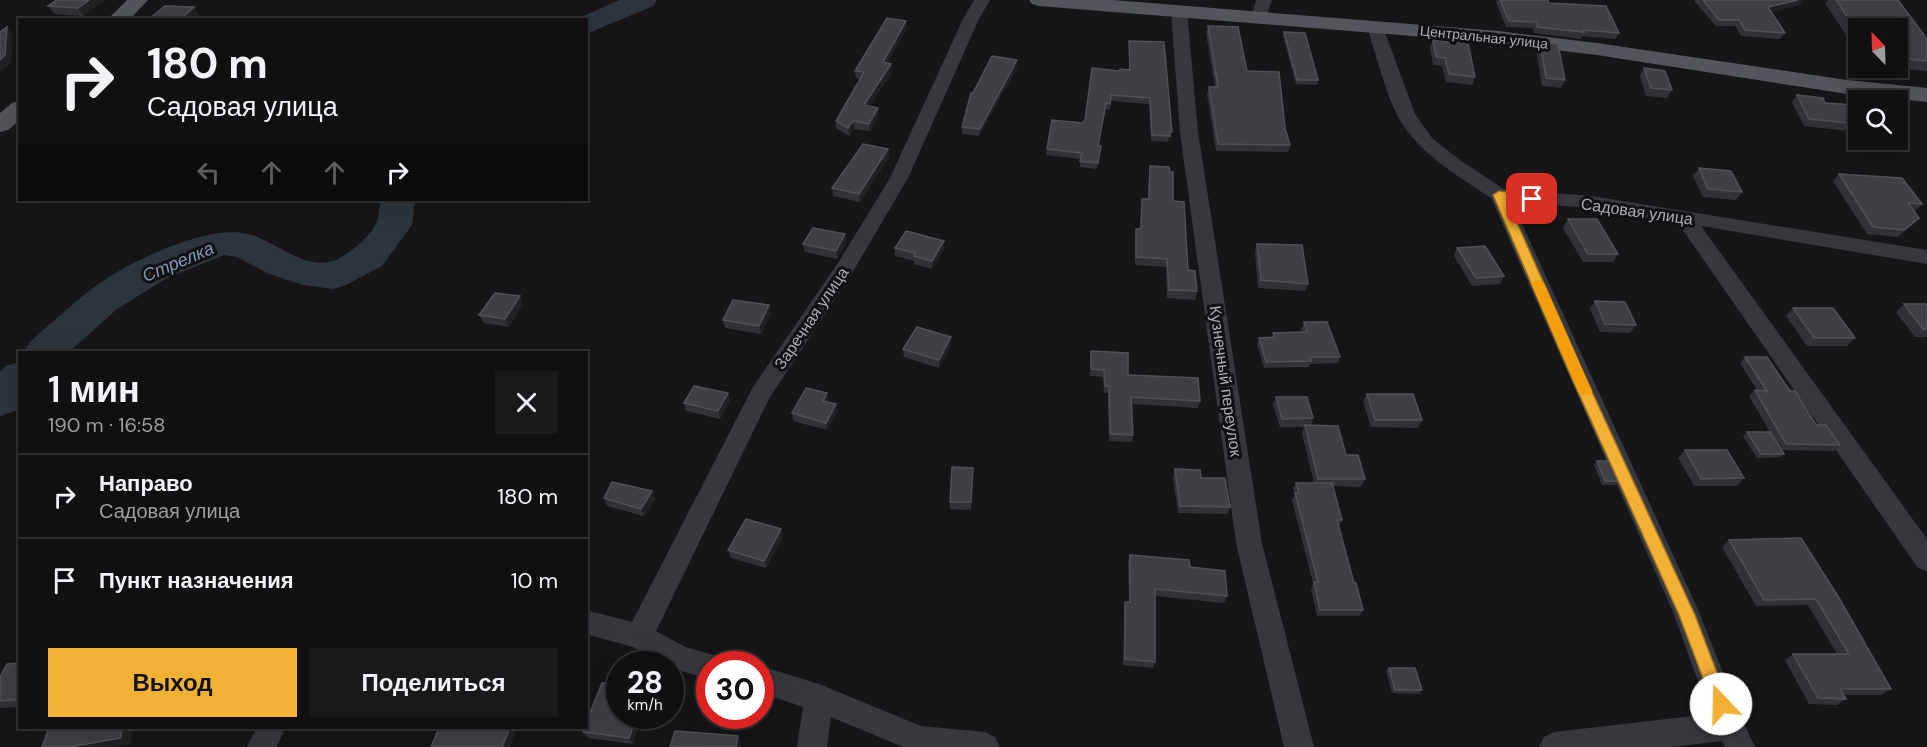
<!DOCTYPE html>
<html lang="ru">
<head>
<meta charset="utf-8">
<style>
  :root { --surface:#101012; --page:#19191b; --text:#f1f3f6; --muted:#9c9d9f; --line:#303032; --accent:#f2b134 }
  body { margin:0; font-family:"DM Sans",sans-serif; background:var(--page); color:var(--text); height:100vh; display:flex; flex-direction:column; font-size:22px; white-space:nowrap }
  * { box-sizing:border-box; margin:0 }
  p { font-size:20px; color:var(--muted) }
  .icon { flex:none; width:33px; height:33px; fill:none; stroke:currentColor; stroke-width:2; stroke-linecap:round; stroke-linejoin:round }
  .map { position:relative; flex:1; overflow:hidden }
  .panel { position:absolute; left:18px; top:351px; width:570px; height:378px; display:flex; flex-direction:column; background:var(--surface); border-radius:0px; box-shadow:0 6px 24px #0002,0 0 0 2px var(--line) }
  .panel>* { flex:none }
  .guide { position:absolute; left:18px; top:18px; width:570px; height:183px; border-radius:0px; box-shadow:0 6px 24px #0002,0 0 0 2px var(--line); background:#101012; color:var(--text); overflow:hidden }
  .needle { width:39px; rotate:337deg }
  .tools { position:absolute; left:1848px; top:18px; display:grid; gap:12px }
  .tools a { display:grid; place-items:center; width:60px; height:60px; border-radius:0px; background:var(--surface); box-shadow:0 6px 24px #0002,0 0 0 2px var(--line); font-size:30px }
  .speed { position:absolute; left:606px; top:651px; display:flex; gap:12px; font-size:30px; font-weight:700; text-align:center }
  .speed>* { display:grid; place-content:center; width:78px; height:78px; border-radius:50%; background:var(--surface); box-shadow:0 6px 24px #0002,0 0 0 2px var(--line); line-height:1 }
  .speed small { font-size:15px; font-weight:400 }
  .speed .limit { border:9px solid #d22; background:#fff; color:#111 }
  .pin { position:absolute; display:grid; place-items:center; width:51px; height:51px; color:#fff; margin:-26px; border-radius:12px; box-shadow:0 3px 9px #0006 }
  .me { position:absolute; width:66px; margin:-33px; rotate:339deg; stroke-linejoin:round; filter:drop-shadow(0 0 4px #0008) }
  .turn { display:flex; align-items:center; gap:21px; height:126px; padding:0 30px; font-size:27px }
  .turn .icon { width:78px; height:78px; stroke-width:2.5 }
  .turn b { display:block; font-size:42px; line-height:51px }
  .lanes { display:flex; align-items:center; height:57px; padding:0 30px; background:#0003; justify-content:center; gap:30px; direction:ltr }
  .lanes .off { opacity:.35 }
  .round { display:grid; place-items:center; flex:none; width:63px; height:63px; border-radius:0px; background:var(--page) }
  .head { display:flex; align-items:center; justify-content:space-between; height:102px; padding:0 30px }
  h1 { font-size:36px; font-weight:600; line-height:45px }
  .primary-button { display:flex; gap:12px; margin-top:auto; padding:12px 30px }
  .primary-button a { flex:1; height:69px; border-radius:0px; background:var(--accent); color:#111; font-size:24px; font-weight:600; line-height:69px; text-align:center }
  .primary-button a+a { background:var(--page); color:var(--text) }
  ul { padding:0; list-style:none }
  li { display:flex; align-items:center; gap:18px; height:84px; padding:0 30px; border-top:2px solid var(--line) }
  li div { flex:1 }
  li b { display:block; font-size:22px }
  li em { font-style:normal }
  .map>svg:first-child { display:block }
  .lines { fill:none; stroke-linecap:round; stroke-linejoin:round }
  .river { fill:#2c353c; fill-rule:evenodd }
  .minor { fill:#37383d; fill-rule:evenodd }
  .major { fill:#53555c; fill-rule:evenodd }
  .wall { fill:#323236 }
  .shaded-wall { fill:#212124 }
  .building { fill:#3f3f44; stroke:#4f5156; stroke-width:1.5 }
  .route { fill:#f2b134; stroke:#9d7322; stroke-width:1.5 }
  .slow { fill:#f59e0b }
  .labels { text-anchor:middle; stroke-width:6; stroke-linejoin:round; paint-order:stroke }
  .far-street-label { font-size:14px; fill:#a8adb8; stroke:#111113 }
  .street-label { font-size:16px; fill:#a8adb8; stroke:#111113 }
  .water-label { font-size:18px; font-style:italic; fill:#7f9bb3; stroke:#111113 }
</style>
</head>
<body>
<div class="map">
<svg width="1927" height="747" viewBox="0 0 1927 747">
  <rect width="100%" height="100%" fill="#161618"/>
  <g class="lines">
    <g class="river">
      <polygon points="619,0 657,0 653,6 586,34 586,20 575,20"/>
      <path d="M381 200H415L412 225 382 266 346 285 333 289 303 285 269 274 237 257 224 255 167 278 117 309 69 352H24L30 342C49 325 69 307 89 291 121 265 207 223 248 234 273 240 302 268 329 262 345 259 370 237 377 222 379 216 379 207 381 200Z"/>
      <polygon points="20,362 20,406 15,411 0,416 0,372 6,366"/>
    </g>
    <g class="minor">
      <polygon points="974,0 990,0 979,19 908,178 852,273 770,397 656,631 685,647 720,657 723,664 710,664 710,679 670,668 670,664 664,664 633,647 586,634 586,610 632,622 753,387 838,263 890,178 963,19"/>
      <polygon points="1256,0 1272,0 1265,21 1259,23 1251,18"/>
      <polygon points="1179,6 1187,11 1198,132 1262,543 1314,747 1284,747 1236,543 1180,132 1171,11"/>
      <path d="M1375 22 1383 27 1415 114 1432 138 1461 161 1504 189 1591 196 1927 250V264L1701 226 1927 539V571L1918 568 1678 223 1591 208 1512 202 1699 612 1738 711 1755 747H1725L1722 741 1673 747H1539L1544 737 1554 732 1710 714 1673 612 1491 198C1457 175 1417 153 1397 115 1385 91 1376 54 1367 27Z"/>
      <polygon points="760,666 819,684 921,726 985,732 995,737 1000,747 903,747 831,717 827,747 797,747 803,707 760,692"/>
      <polygon points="256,728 285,728 277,747 247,747"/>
    </g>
    <g class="major">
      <polygon points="127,0 148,0 129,20 107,20"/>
      <polygon points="1029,0 1113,0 1498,31 1597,43 1847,80 1927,88 1927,102 1847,94 1597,55 1498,43 1039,6 1032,4"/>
      <polygon points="20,101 20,120 8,130 0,132 0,113 12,103"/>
    </g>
  </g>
  <g class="wall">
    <polygon points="57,0 104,0 83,16 54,14 48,6"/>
    <polygon points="1497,0 1548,0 1549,3 1619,33 1615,39 1582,36 1581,39 1534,33 1533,28 1506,27 1496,2"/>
    <polygon points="1695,0 1802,0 1799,5 1771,12 1785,33 1780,39 1741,36 1735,26 1716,26 1695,2"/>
    <polygon points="1828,0 1898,0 1927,39 1927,71 1891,68 1898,68 1898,28 1858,28 1858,53 1825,3"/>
    <polygon points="1208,26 1247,71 1290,145 1288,152 1216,151 1207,94 1209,87 1215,87 1206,33"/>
    <polygon points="907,28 887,63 891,64 892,72 869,106 878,108 879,115 870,131 854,129 849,136 836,128 836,121 860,79 856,78 855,71"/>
    <polygon points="1284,32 1318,80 1317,85 1296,84 1283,36"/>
    <polygon points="1433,40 1475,77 1472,85 1446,82 1442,66 1433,65 1430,48"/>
    <polygon points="1129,41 1172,132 1171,138 1169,137 1168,142 1151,141 1149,104 1111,101 1110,110 1105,109 1098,146 1100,152 1097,169 1080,167 1080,159 1046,155 1047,149 1085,120 1120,71 1129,69"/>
    <polygon points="1540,42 1565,80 1561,88 1542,86 1536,50"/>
    <polygon points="1017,67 979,136 962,134 962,127"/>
    <polygon points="1644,68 1672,90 1667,98 1646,96 1640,76"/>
    <polygon points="1797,95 1858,110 1858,132 1804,126 1792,102"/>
    <polygon points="888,149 889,157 860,202 833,196 832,188"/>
    <polygon points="1150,166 1173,201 1188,270 1197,291 1195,300 1167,298 1166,267 1135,265 1135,237 1136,229 1140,229 1142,199 1148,199 1149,174"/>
    <polygon points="1699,168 1742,192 1736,200 1703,197 1693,176"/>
    <polygon points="1839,174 1922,204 1915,211 1914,211 1913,225 1898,237 1867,234 1833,181"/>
    <polygon points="1568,219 1618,254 1613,262 1583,262 1563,228"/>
    <polygon points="845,234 846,243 837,259 805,252 803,244"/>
    <polygon points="1257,244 1308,284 1305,291 1258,288 1255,252"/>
    <polygon points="895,248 944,249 932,269 914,264 914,261 895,256"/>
    <polygon points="1457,248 1504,276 1500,284 1472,286 1454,256"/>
    <polygon points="1595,301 1636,325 1630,333 1600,332 1590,309"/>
    <polygon points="523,304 509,327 484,323 479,315"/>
    <polygon points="1904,304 1927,304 1927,337 1915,337 1896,312"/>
    <polygon points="769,305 771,314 761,334 725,328 723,320"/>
    <polygon points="1793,308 1855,338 1847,346 1807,346 1786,316"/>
    <polygon points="1304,322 1340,357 1337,363 1310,364 1309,367 1264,368 1257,344 1259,338 1272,337 1273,333 1302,332 1301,329"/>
    <polygon points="951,337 951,345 939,368 904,357 903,349"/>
    <polygon points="1091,351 1128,375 1200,401 1198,408 1132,404 1133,435 1132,442 1109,441 1108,393 1104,393 1103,377 1090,376"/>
    <polygon points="1745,357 1790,391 1816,425 1840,445 1834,451 1782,450 1784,454 1780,457 1757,458 1743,436 1747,432 1770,432 1749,396 1755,390 1757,390 1740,363"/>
    <polygon points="728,393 730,401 720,419 686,411 684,403"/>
    <polygon points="827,393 828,402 836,404 837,412 827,430 793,421 792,413"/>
    <polygon points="1367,394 1422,420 1418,428 1371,427 1363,402"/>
    <polygon points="1276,397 1313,418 1311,426 1346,455 1365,479 1361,487 1333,486 1342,520 1339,527 1354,583 1363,610 1359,616 1317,616 1311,589 1313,583 1292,500 1295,495 1293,489 1296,483 1314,483 1302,433 1304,427 1280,427 1273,405"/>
    <polygon points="1685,450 1744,478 1737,486 1694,486 1678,458"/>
    <polygon points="1597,461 1618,481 1615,485 1602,485 1594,465"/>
    <polygon points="973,468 971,510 950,509 950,502"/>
    <polygon points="1175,469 1201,478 1230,507 1227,514 1178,513 1173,477"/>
    <polygon points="604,498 655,499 644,516 607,506"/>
    <polygon points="781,529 783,536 766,568 731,558 728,550"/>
    <polygon points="1801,538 1891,689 1881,695 1844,695 1846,699 1837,705 1809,704 1785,660 1793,654 1837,654 1808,605 1756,606 1722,547 1729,540"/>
    <polygon points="1130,555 1190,567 1227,596 1224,603 1155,596 1155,662 1153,668 1123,665 1124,608 1125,602 1129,602 1128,562"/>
    <polygon points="20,663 20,707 0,708 0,677"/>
    <polygon points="1389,668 1422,690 1419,694 1392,693 1386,671"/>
    <polygon points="602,683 633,744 588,738 583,732"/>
  </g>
  <g class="shaded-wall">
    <polygon points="89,0 104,0 83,16 78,8"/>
    <polygon points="1798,0 1802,0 1799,5 1764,14 1768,7"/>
    <polygon points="194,7 201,19 200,20 180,20"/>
    <polygon points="906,21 907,28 883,70 883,62"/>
    <polygon points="7,27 13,35 11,63 0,73 0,60"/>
    <polygon points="1017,60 1017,67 979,136 980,129"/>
    <polygon points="891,64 892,72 864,113 864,105"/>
    <polygon points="878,108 879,115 870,131 869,124"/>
    <polygon points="853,121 854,129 849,136 848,128"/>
    <polygon points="888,149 889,157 860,202 859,194"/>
    <polygon points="1919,218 1913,225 1898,237 1904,230"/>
    <polygon points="845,234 846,243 837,259 836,251"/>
    <polygon points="944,241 944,249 932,269 932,261"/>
    <polygon points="520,296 523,304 509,327 505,319"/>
    <polygon points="769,305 771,314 761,334 759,326"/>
    <polygon points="951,337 951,345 939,368 939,360"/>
    <polygon points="728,393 730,401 720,419 718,411"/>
    <polygon points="827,393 828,401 824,409 823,401"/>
    <polygon points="836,404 837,412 827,430 826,423"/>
    <polygon points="652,491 655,499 644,516 641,509"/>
    <polygon points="781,529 783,536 766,568 764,561"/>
    <polygon points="637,716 643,716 633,744 629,738"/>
    <polygon points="123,728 134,728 130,744 113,747 70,747"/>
    <polygon points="510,728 514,728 516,731 510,747 502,747"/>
    <polygon points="738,736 741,743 740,747 736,747"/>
  </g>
  <g class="building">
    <polygon points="57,0 89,0 78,8 48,6"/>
    <polygon points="1500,0 1548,0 1549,3 1606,6 1619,33 1583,30 1584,32 1537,27 1536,22 1509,21"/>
    <polygon points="1703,0 1798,0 1768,7 1785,33 1745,30 1739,20 1719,20"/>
    <polygon points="1836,0 1898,0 1927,39 1927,61 1898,58 1898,28 1858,28 1858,33"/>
    <polygon points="165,6 194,7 180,20 148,20"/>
    <polygon points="887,18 906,21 883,62 891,64 864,105 878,108 869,124 853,121 848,128 836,121 864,72 855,71"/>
    <polygon points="1208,26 1238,27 1247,71 1279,72 1285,128 1290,145 1218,144 1209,87 1218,87"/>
    <polygon points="7,27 5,55 0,60 0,32"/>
    <polygon points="1284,32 1305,33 1318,80 1297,80"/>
    <polygon points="1433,40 1468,43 1475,77 1449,74 1445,58 1436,57"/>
    <polygon points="1129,41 1164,42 1172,132 1169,131 1170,136 1152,135 1150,98 1111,95 1110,104 1106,103 1098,146 1101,146 1098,163 1080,161 1082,153 1047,149 1052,120 1082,123 1085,120 1092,68 1120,71 1120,69 1130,70"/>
    <polygon points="1540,42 1558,44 1565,80 1546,78"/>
    <polygon points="992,56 1017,60 980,129 962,127 971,93 973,93"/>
    <polygon points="1644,68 1665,71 1672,90 1651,88"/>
    <polygon points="1797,95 1823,98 1825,103 1855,105 1858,110 1858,124 1809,119"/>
    <polygon points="863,144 888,149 859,194 832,188"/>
    <polygon points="1150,166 1169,167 1170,172 1173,172 1173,201 1184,202 1188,270 1195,271 1197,291 1169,290 1167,259 1136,257 1136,229 1141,229 1142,199 1149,199"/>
    <polygon points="1699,168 1731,171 1742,192 1708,189"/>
    <polygon points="1839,174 1902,178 1922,204 1908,203 1919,218 1904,230 1873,227"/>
    <polygon points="1568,219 1597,219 1618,254 1588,254"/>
    <polygon points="813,228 845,234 836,251 803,244"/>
    <polygon points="906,231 944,241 932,261 914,256 915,253 895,248"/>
    <polygon points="1257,244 1302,245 1308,284 1261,280"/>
    <polygon points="1485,246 1504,276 1476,278 1457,248"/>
    <polygon points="495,293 520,296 505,319 479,315"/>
    <polygon points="733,300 769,305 759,326 723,320"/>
    <polygon points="1595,301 1625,302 1636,325 1605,324"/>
    <polygon points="1904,304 1927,304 1927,329 1923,329"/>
    <polygon points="1793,308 1833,308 1855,338 1814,338"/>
    <polygon points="1304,322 1327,322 1340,357 1310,357 1311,361 1266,362 1259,338 1275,337 1273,333 1307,332"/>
    <polygon points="917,327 951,337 939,360 903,349"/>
    <polygon points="1091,351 1128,353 1128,375 1198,378 1200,401 1131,397 1133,435 1110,434 1109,386 1105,386 1104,370 1091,369"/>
    <polygon points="1745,357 1767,357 1790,391 1795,391 1816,425 1826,425 1840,445 1786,444 1755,390 1767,391"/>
    <polygon points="694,386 728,393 718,411 684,403"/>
    <polygon points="806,388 827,393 823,401 836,404 826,423 792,413"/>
    <polygon points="1367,394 1413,394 1422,420 1375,420"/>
    <polygon points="1276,397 1307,397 1313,418 1282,419"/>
    <polygon points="1305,425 1338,426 1346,455 1358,455 1365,479 1318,479"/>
    <polygon points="1747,432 1770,432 1784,454 1761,454"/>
    <polygon points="1685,450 1727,450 1744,478 1701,479"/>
    <polygon points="1597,461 1609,461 1618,481 1605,481"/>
    <polygon points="952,467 973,468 971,502 950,502"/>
    <polygon points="1175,469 1200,470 1201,478 1225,478 1230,507 1180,506"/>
    <polygon points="612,482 652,491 641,509 604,498"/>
    <polygon points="1296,483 1332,483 1342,520 1337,520 1354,583 1356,583 1363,610 1320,610 1314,582 1318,582 1295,493 1299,493"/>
    <polygon points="746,519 781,529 764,561 728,550"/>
    <polygon points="1801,538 1839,598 1891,689 1840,689 1846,699 1818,698 1793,654 1849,654 1816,599 1764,600 1729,540"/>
    <polygon points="1130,555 1189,560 1190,567 1225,571 1227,596 1155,589 1155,662 1125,659 1125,602 1130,602"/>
    <polygon points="20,663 20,699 0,701 0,677 7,664"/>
    <polygon points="1389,668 1415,668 1422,690 1395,690"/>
    <polygon points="602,683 620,685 620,716 637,716 629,738 583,732 585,728 586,728 586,723"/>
    <polygon points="49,728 123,728 120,738 70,747 42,747"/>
    <polygon points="439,728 510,728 502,747 431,747"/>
    <polygon points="675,731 738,736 736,747 670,747"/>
  </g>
  <polygon class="route" points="1499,191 1532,195 1537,199 1532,202 1507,200 1588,383 1695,615 1729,704 1727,710 1721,712 1715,710 1679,615 1574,383 1493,195"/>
  <polygon class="slow" points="1538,279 1544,283 1592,391 1590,395 1580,395 1578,391 1531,283"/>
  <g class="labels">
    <g class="far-street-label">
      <text transform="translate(1484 37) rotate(6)" y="5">Центральная улица</text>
    </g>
    <g class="street-label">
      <text transform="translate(1637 211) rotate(8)" y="6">Садовая улица</text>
      <text transform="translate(811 318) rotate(-56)" y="6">Заречная улица</text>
      <text transform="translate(1226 381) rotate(82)" y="6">Кузнечный переулок</text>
    </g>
    <g class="water-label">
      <text transform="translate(178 262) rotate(-23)" y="6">Стрелка</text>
    </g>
  </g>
</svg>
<div class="tools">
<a><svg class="needle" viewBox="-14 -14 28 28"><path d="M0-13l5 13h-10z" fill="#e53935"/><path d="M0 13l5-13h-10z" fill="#9c9d9f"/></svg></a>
<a><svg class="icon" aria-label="search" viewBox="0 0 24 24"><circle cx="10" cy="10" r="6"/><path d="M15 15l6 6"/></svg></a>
</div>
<div class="speed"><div>28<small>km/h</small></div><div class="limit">30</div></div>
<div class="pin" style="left:1532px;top:199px;background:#d93025"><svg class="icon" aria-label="arrive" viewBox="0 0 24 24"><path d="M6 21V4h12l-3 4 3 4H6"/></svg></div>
<svg class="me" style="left:1721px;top:704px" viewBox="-20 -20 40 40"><circle r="19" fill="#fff"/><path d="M0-13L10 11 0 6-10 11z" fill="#f2b134"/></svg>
<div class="guide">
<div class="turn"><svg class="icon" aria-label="right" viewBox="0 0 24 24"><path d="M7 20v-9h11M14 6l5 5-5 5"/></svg><div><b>180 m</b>Садовая улица</div></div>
<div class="lanes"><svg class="icon off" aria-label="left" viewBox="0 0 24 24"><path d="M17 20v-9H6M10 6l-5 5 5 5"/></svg><svg class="icon off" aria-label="ahead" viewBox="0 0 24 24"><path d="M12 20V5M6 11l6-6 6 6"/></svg><svg class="icon off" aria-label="ahead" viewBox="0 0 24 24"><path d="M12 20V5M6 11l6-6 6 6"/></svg><svg class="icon" aria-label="right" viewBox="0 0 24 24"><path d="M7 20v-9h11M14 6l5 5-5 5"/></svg></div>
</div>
<section class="panel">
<div class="head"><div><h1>1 мин</h1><p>190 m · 16:58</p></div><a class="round"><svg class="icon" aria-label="close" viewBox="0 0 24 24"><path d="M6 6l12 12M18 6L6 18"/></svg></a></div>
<ul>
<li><svg class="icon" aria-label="right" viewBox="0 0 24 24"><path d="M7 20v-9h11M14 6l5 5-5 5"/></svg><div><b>Направо</b><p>Садовая улица</p></div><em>180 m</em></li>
<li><svg class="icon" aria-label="arrive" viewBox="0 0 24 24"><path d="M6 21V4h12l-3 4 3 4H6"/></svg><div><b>Пункт назначения</b></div><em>10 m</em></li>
</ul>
<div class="primary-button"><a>Выход</a><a>Поделиться</a></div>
</section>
</div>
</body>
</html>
